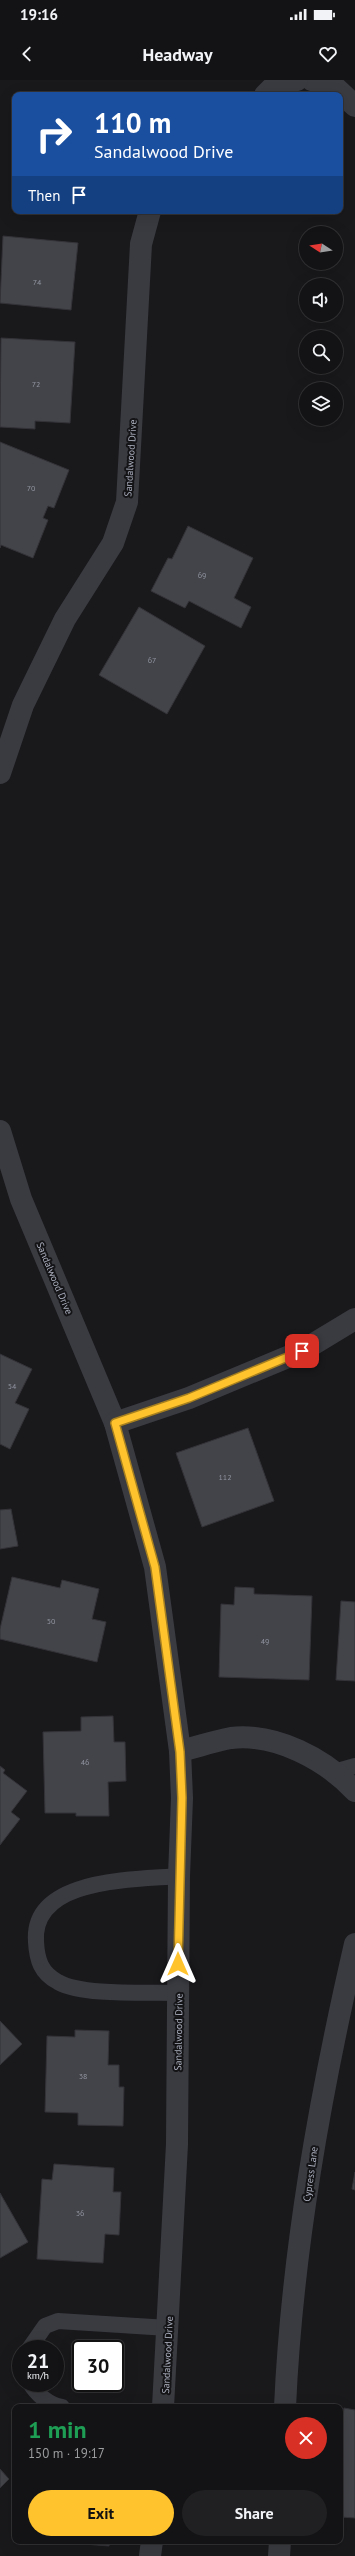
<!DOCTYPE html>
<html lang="en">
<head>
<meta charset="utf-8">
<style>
  :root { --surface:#131315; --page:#202022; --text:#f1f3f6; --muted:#9d9ea0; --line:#323234; --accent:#ffc32e }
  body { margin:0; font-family:"PT Sans",sans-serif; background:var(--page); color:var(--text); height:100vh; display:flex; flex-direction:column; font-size:15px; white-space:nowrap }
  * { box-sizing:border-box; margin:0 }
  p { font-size:13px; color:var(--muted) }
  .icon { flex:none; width:22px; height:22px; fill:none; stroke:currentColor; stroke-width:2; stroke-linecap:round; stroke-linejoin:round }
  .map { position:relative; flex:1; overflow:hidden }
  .side { position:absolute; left:12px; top:2324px; width:331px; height:140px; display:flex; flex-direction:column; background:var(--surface); border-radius:8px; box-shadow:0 4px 16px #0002,0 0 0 1px var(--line) }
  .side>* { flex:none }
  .hud { position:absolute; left:12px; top:12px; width:331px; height:122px; border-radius:8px; box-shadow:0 4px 16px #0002,0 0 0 1px var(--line); background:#1a4fa0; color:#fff; overflow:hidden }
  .needle { width:26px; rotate:282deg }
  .fabs { position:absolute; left:299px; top:146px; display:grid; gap:8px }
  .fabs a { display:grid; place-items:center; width:44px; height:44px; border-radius:50%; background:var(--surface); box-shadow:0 4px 16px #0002,0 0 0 1px var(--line); font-size:20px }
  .speed { position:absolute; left:12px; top:2260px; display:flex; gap:8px; font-size:20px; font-weight:700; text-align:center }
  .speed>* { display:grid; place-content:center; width:52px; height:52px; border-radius:50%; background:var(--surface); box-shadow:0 4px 16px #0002,0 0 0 1px var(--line); line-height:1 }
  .speed small { font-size:10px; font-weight:400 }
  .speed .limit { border:2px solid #111; border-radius:6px; background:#fff; color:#111 }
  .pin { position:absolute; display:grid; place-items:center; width:34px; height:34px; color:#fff; margin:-17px; border-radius:8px; box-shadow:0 2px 6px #0006 }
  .me { position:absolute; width:44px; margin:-22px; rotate:0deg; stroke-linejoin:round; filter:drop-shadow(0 0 3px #0008) }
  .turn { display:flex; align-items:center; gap:14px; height:84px; padding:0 16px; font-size:18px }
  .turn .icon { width:52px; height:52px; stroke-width:2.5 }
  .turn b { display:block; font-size:28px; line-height:34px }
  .then { display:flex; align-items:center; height:38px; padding:0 16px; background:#0003; gap:8px; font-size:15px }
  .round { display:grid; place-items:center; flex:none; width:42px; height:42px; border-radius:21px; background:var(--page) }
  .head { display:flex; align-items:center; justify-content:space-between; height:68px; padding:0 16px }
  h1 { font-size:24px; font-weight:700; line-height:30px; color:#1e9e55 }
  .action { display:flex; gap:8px; margin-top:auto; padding:8px 16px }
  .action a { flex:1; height:46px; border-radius:24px; background:var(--accent); color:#111; font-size:16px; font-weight:700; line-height:46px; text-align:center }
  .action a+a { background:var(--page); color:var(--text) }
  .status { display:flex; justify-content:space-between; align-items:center; height:28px; padding:0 20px; background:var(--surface); direction:ltr }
  .status svg { height:11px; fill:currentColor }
  header { display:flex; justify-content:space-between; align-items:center; height:52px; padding:0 16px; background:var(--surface); font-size:18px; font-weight:700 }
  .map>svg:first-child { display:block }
  .building { fill:#434449; stroke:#333338 }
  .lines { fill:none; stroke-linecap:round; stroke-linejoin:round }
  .lane { stroke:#3a3b41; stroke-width:16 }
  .street { stroke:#3a3b41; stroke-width:22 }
  .route-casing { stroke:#a67f1e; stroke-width:10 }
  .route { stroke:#ffc32e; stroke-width:7 }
  .labels { text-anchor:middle; stroke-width:4; stroke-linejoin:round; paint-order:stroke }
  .number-label { font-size:8px; fill:#9194a0 }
  .street-label { font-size:10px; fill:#abafbd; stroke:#141417 }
</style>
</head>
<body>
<div class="status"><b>19:16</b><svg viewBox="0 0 49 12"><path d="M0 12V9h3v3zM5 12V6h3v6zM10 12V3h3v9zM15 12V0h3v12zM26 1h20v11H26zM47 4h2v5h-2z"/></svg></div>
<header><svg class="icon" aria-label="back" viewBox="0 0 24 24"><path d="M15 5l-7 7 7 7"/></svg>Headway<svg class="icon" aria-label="heart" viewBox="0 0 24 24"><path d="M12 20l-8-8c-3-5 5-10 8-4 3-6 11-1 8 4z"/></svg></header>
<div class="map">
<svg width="355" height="2476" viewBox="0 0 355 2476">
  <rect width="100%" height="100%" fill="#19191c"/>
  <g class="building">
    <polygon points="3,156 78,163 71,230 0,223"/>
    <polygon points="1,258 75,262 70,343 35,341 35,349 0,347"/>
    <polygon points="0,362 69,390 54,428 48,426 43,438 48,440 33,478 1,465 0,468"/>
    <polygon points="188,446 253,478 234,518 251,527 241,548 189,521 185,528 151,511 168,478 172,479"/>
    <polygon points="139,527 205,566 167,634 99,595"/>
    <polygon points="0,1274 32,1289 15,1323 29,1329 10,1369 0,1364"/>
    <polygon points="248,1348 274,1421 202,1447 176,1373"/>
    <polygon points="11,1429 18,1466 0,1469 0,1430"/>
    <polygon points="12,1497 60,1508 62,1500 99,1509 92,1539 106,1542 97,1582 0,1559 0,1549"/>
    <polygon points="235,1507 254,1508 254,1514 312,1516 309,1600 219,1597 221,1524 234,1525"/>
    <polygon points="341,1521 355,1522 355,1601 336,1600"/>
    <polygon points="113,1636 114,1662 125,1662 126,1701 108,1702 109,1736 76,1736 76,1733 45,1733 43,1652 81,1651 81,1637"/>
    <polygon points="0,1686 5,1690 3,1693 27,1711 11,1732 20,1739 0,1765"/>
    <polygon points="0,1941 22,1964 0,1985"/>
    <polygon points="75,1950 109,1951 108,1985 119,1985 119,2007 124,2007 123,2046 78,2045 78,2033 45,2032 47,1956 75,1957"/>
    <polygon points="54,2084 114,2088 113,2112 121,2112 119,2155 105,2154 103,2183 37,2179 42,2099 52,2100"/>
    <polygon points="355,2092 355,2110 352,2109"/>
    <polygon points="0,2113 28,2162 0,2178"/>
    <polygon points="344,2328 355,2330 355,2438 340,2437 340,2371"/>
    <polygon points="0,2389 9,2399 0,2408"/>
    <polygon points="47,2461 110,2461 109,2466"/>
  </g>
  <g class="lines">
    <g class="lane">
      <polyline points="334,1692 355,1686"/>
      <path d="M178 1913C148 1912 82 1916 58 1902 41 1893 37 1880 36 1862 31 1797 135 1800 179 1796"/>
      <polyline points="29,2269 45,2246 58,2241 168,2248"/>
      <path d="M30 2303C36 2314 49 2325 62 2327"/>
    </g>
    <g class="street">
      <polyline points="312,0 336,8 355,26"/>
      <polyline points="265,15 273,7 297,0"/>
      <polyline points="0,693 23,625 65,539 113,463 127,422 141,164 150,131"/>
      <polyline points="0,1051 21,1119 115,1343 155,1487 180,1671 182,1718 179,1796 177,2064 163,2327"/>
      <polyline points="115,1343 189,1318 302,1271 355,1239"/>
      <path d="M180 1671C197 1667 214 1661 231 1658 276 1653 325 1679 355 1711"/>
      <path d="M285 2327C292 2171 320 2016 355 1864"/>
      <polyline points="150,2476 152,2461"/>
      <polyline points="279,2476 280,2461"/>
    </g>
  </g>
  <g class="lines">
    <g class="route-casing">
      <polyline id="route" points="178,1884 182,1718 180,1672 155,1487 115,1343 189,1318 302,1271"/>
    </g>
    <use href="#route" class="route"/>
  </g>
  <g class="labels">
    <g class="number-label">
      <text x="37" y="205">74</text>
      <text x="36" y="307">72</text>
      <text x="31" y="411">70</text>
      <text x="202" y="498">69</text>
      <text x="152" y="583">67</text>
      <text x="12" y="1309">54</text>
      <text x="225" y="1400">112</text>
      <text x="51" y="1544">50</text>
      <text x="265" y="1564">49</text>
      <text x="85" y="1685">46</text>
      <text x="83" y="1999">38</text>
      <text x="80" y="2136">36</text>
    </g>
    <g class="street-label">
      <text transform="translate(130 378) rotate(-86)" y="4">Sandalwood Drive</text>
      <text transform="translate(55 1198) rotate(67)" y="4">Sandalwood Drive</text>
      <text transform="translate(178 1952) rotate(-89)" y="4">Sandalwood Drive</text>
      <text transform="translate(310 2094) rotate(-82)" y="4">Cypress Lane</text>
      <text transform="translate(167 2275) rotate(-87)" y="4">Sandalwood Drive</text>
    </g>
  </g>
</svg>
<div class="fabs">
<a><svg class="needle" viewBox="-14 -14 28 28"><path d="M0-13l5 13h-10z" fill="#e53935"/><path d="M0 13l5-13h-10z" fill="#9d9ea0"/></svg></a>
<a><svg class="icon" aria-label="sound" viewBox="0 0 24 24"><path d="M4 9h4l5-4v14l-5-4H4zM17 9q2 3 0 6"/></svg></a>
<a><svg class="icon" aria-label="search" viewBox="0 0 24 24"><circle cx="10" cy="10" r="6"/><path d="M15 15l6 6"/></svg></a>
<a><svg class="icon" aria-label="layers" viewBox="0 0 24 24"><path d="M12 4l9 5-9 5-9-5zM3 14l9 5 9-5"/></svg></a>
</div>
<div class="speed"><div>21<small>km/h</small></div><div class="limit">30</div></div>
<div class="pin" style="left:302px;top:1271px;background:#d93025"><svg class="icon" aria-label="arrive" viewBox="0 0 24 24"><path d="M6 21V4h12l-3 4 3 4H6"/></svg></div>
<svg class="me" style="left:178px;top:1884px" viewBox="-20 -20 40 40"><path d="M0-17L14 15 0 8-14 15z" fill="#ffc32e" stroke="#fff" stroke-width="4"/></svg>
<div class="hud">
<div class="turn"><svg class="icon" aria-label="right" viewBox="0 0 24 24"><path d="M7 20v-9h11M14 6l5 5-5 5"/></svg><div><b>110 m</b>Sandalwood Drive</div></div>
<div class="then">Then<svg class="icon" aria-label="arrive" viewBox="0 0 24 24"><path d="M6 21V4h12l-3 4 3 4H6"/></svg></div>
</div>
<section class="side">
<div class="head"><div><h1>1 min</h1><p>150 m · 19:17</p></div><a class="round" style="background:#d93025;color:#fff"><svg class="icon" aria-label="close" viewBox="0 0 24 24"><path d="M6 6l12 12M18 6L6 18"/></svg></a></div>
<div class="action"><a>Exit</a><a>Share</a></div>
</section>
</div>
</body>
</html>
